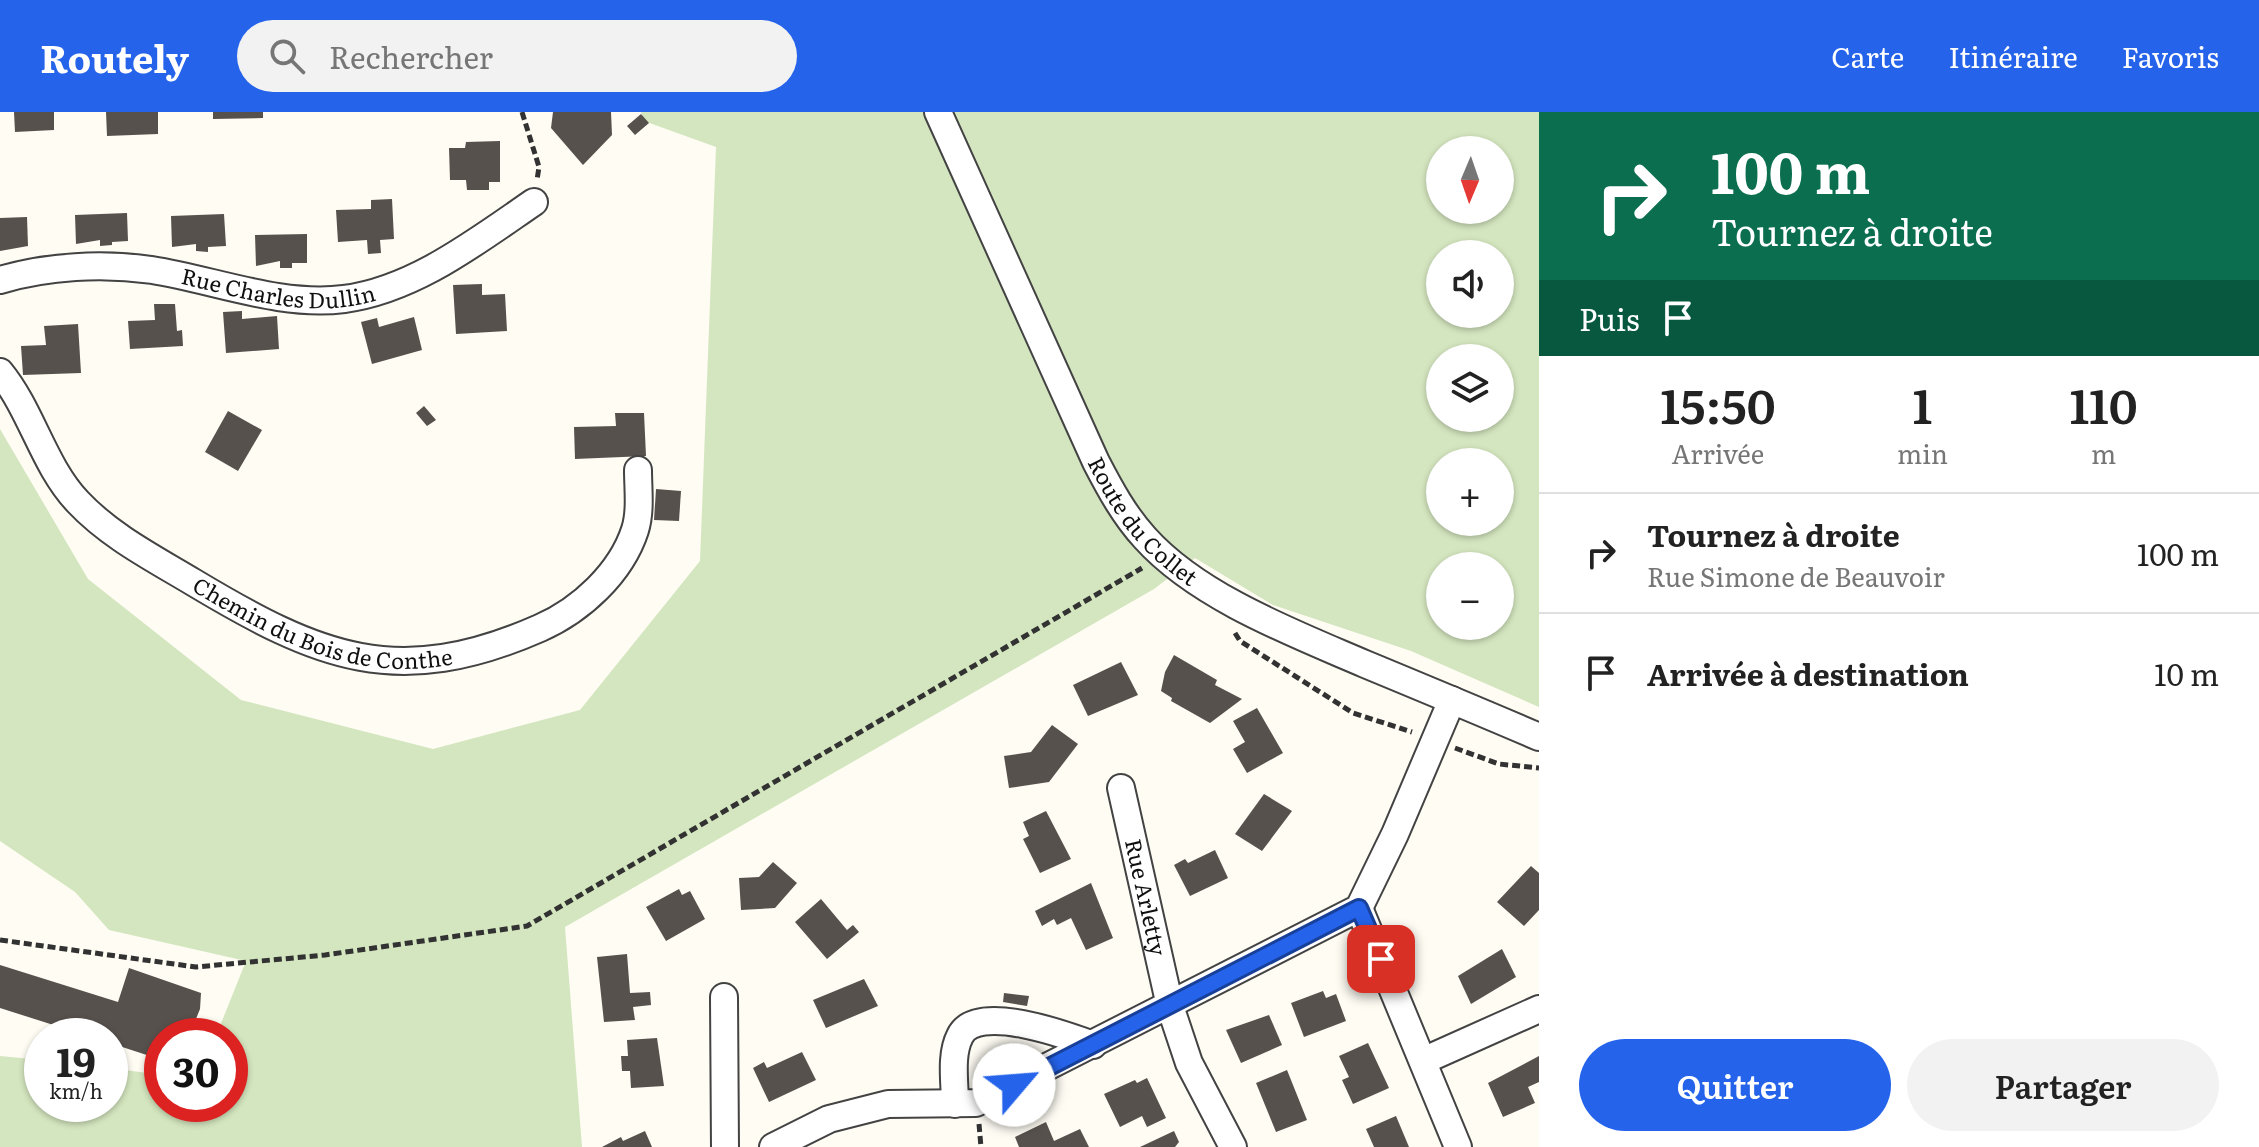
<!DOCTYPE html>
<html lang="fr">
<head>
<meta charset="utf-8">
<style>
  :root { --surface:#fff; --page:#f2f2f2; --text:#222; --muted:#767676; --line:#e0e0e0; --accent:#2563eb }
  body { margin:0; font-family:Literata,serif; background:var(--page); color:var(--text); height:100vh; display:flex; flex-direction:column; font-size:30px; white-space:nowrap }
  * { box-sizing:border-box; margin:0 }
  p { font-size:26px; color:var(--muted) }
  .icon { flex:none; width:44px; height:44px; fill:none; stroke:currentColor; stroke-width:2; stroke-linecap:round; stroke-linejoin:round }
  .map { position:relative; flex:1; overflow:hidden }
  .panel { display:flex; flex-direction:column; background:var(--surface); width:720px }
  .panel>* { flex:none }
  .top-card { background:#0b6e4f; color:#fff; overflow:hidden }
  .needle { width:52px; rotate:182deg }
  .controls { position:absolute; left:1426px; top:24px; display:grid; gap:16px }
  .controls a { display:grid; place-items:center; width:88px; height:88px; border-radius:50%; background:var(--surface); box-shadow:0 2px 6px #0004; font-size:40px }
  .speed { position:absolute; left:24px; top:906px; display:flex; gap:16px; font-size:40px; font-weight:700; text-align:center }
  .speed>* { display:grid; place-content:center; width:104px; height:104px; border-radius:50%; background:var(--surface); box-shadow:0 2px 6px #0004; line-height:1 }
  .speed small { font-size:20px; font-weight:400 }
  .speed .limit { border:12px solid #d22; background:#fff; color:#111 }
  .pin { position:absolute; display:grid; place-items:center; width:68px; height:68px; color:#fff; margin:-34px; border-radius:16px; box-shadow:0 4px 12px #0006 }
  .me { position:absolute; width:88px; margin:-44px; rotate:63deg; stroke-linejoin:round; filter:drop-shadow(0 0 6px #0008) }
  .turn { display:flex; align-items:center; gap:28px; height:168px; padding:0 40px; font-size:36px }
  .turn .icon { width:104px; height:104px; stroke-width:2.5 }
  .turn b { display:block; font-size:56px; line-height:68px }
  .then { display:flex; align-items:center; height:76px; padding:0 40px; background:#0003; gap:16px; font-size:30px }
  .eta { display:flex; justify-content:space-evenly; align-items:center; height:136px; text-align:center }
  .eta b { font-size:48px; font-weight:600; line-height:56px }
  .primary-button { display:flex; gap:16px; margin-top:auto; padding:16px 40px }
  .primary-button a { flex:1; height:92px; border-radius:48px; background:var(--accent); color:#fff; font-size:32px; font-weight:600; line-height:92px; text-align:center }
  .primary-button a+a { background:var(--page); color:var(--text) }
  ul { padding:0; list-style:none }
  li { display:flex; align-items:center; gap:24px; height:120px; padding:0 40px; border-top:2px solid var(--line) }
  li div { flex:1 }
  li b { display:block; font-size:30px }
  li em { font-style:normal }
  header { display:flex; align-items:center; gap:48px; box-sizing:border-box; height:112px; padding:0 40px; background:var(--accent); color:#fff }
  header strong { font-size:38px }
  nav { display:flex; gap:44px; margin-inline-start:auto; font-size:28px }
  .search { width:560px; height:72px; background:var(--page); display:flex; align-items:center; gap:20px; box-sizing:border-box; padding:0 28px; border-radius:44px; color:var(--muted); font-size:30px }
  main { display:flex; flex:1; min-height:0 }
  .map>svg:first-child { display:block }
  .green { fill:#d4e6bf; fill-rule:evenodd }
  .building { fill:#57514d }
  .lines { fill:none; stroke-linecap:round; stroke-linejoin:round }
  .minor-casing { stroke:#434343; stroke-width:30 }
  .path { stroke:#323232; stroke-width:5; stroke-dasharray:8 4; stroke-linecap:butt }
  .minor { stroke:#fff; stroke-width:26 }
  .route-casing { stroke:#184099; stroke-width:20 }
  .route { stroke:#2563eb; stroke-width:14 }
  .labels { text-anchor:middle; stroke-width:8; stroke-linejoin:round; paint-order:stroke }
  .street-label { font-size:22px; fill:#101010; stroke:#fff }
</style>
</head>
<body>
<header>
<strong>Routely</strong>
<div class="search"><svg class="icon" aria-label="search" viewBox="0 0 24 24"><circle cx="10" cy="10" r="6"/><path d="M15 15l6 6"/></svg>Rechercher</div>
<nav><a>Carte</a><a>Itinéraire</a><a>Favoris</a></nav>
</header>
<main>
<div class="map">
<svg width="1539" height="1035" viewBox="0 0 1539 1035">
  <rect width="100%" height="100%" fill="#fefcf3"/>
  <path class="green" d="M641 0H1539V595L1411 539 1273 493 1195 446 1154 477 565 815 582 1035H0V944L42 948V992H110V956L162 963V992H230V924H216L246 849 109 818 75 780 0 729V317L88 467 241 588 433 637 580 598 700 449 716 35 644 9ZM1440 38H1500V98H1440ZM1440 142H1500V202H1440ZM1440 246H1500V306H1440ZM1440 350H1500V410H1440ZM1440 454H1500V514H1440Z"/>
  <g class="building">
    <polygon points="14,0 54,0 54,18 15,20"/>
    <polygon points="106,0 158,0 158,22 107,24"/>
    <polygon points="213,0 263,0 263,6 213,7"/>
    <polygon points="553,0 611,0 612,23 583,53 551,16"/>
    <polygon points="641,2 649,11 635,23 627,14"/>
    <polygon points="500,29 500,70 489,70 489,78 467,78 466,68 450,68 449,36 465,36 466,30"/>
    <polygon points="392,87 394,127 380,128 381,141 368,142 367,128 338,130 336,98 371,97 371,88"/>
    <polygon points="127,101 128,129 112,130 112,133 100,134 100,128 76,132 75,103"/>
    <polygon points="224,102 226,134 208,135 208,140 196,139 196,132 172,135 171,104"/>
    <polygon points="27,105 28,134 0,139 0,106"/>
    <polygon points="307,122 307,151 292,151 292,156 280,156 280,149 256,154 255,123"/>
    <polygon points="482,172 482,183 505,182 507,219 456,222 453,173"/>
    <polygon points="154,192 175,192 177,219 182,218 183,234 130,237 128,209 155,208"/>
    <polygon points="242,199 242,207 277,204 279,237 226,241 223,200"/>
    <polygon points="414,205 422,238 372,252 361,210 377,206 379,215"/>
    <polygon points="78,212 81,261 23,263 21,234 46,233 44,214"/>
    <polygon points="424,294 436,308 427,314 416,301"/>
    <polygon points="228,299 262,318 238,359 205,340"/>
    <polygon points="615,301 644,301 646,344 575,347 574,315 616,314"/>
    <polygon points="656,377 681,379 679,409 654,408"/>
    <polygon points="1174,543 1217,568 1215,573 1242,587 1210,611 1171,589 1172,586 1161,579 1165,560"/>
    <polygon points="1121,550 1138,583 1088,604 1073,573"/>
    <polygon points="1257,596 1283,641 1247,661 1233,637 1245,630 1233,609"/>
    <polygon points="1052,613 1078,632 1049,670 1009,676 1004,644 1031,640"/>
    <polygon points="1264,682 1292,699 1262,739 1235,722"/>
    <polygon points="1046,699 1071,747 1040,761 1023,727 1029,724 1023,710"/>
    <polygon points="1215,738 1228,766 1190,784 1174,753 1185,747 1188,751"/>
    <polygon points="773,750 797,771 775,796 741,798 739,766 759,765"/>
    <polygon points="1531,754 1539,761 1539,798 1524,814 1497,790"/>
    <polygon points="1091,771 1113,826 1086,838 1071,806 1057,813 1054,807 1042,814 1035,799"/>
    <polygon points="679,777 682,783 690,779 705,807 666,829 646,795"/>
    <polygon points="821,787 847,818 853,813 859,820 827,847 795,810"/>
    <polygon points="1502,837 1516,865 1471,892 1458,864"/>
    <polygon points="627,842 630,881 650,880 651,893 633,895 635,908 604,910 597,845"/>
    <polygon points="0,853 118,890 129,856 201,881 200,897 189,924 162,924 162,948 110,931 110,924 88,924 0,896"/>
    <polygon points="864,867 878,894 826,916 813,888"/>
    <polygon points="1323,879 1326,886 1336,882 1346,909 1304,925 1291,891"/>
    <polygon points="1004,881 1029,884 1027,894 1003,890"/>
    <polygon points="1269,903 1282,933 1241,951 1226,918"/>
    <polygon points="657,926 664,974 631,976 630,959 622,959 621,944 628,944 627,928"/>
    <polygon points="1368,931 1389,976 1353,992 1342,968 1349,965 1339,944"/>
    <polygon points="802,940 816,968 769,990 753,956 764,950 767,956"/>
    <polygon points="1539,944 1539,970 1528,975 1535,991 1503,1005 1488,971"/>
    <polygon points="1287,958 1307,1008 1276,1020 1256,971"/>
    <polygon points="1147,966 1166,1006 1147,1015 1142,1004 1120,1015 1104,982 1135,968 1137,971"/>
    <polygon points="1396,1004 1409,1035 1374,1035 1366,1017"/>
    <polygon points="1046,1010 1054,1029 1080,1017 1089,1035 1019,1035 1015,1025"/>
    <polygon points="645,1019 652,1035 602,1035 621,1025 623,1029"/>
    <polygon points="1174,1019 1179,1030 1175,1035 1140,1035"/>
  </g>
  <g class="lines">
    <g class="minor-casing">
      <g id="minor">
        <path id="s1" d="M938 0 1096 350C1110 377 1124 403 1145 426 1198 485 1293 521 1365 552 1423 576 1481 600 1539 625"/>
        <path id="s2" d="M0 168C48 154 102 151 152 158 215 168 280 195 344 187 414 178 477 129 534 90"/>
        <path id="s3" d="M0 260C32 299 43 353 78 390 110 424 153 446 193 470 318 545 397 579 540 516 581 498 621 461 635 418 641 399 638 377 638 358"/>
        <path id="s4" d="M1121 676 1170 894 1189 951 1233 1035"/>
        <polyline points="1359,796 1458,1035"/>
        <polyline points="724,885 725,1035"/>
        <polyline points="1425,948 1539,897"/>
        <path d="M955 992C955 971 950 943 960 924 976 890 1066 923 1093 933"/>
        <polyline points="773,1035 829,1007 888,992 976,991 1359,796 1395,722 1452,588"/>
      </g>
    </g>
    <g class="path">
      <polyline points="522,0 539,55 537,68"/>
      <polyline points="1235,521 1240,529 1353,601 1412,620"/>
      <polyline points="1455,636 1499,652 1539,656"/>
      <polyline points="0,828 196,855 325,843 527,814 1142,456"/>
      <polyline points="979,1012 981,1035"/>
    </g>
    <use href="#minor" class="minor"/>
  </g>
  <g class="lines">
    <g class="route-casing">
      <polyline id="route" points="1014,973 1359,796 1381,847"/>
    </g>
    <use href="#route" class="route"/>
  </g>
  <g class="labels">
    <g class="street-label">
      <text dy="8" stroke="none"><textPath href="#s2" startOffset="282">Rue Charles Dullin</textPath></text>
      <text dy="8" stroke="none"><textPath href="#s1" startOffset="460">Route du Collet</textPath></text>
      <text dy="8" stroke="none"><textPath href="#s3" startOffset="432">Chemin du Bois de Conthe</textPath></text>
      <text dy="8" stroke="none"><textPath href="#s4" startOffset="112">Rue Arletty</textPath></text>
    </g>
  </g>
</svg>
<div class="controls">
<a><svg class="needle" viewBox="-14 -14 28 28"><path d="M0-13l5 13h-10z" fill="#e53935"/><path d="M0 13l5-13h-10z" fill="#767676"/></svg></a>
<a><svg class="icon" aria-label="sound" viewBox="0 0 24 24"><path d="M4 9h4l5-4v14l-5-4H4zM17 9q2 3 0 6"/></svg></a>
<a><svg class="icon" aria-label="layers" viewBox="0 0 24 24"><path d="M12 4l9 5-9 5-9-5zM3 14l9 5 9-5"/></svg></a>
<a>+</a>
<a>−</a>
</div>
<div class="speed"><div>19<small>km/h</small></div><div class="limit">30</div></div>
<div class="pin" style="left:1381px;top:847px;background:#d93025"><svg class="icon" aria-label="arrive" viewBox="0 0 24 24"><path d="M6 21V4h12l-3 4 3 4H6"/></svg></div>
<svg class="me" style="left:1014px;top:973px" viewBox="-20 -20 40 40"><circle r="19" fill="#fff"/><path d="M0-13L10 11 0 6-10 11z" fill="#2563eb"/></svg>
</div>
<section class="panel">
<div class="top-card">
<div class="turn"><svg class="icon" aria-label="right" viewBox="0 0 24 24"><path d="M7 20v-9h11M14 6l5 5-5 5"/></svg><div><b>100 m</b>Tournez à droite</div></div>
<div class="then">Puis<svg class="icon" aria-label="arrive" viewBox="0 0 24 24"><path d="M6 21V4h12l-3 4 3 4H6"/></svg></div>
</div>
<div class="eta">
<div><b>15:50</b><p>Arrivée</p></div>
<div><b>1</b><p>min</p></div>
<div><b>110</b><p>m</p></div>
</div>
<ul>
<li><svg class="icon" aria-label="right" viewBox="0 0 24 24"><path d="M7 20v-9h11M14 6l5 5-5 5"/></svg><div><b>Tournez à droite</b><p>Rue Simone de Beauvoir</p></div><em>100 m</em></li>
<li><svg class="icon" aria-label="arrive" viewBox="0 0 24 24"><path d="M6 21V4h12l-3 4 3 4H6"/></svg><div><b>Arrivée à destination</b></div><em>10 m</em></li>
</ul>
<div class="primary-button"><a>Quitter</a><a>Partager</a></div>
</section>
</main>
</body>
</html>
